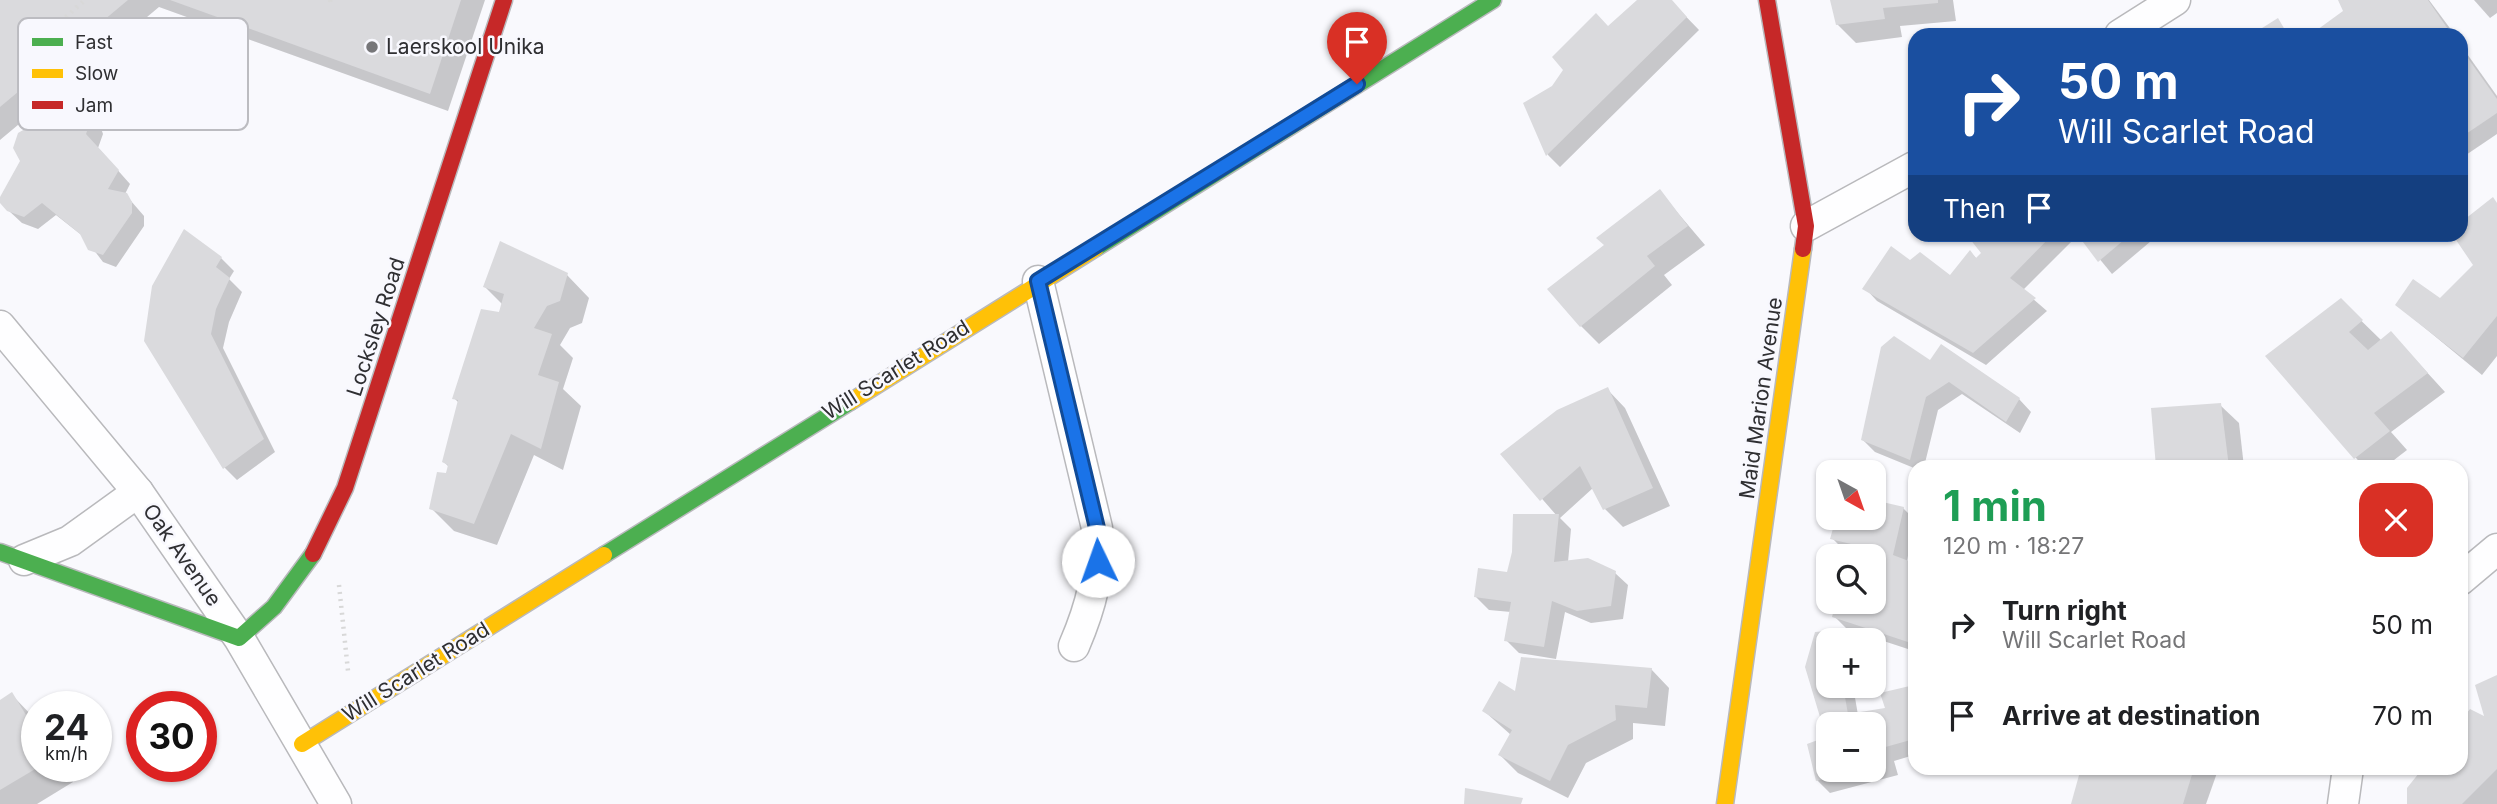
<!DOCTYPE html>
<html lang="en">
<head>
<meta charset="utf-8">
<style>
  :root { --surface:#fff; --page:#f6f6f6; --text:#202124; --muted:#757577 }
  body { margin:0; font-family:Inter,sans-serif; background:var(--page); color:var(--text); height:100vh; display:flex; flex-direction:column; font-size:26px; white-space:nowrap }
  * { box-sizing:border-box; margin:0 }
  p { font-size:23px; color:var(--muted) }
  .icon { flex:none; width:38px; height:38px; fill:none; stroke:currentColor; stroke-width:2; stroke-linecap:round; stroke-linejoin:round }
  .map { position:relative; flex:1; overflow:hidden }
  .panel { position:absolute; left:1908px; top:460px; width:560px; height:315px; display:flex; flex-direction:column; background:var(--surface); border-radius:21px; box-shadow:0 2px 5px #0004 }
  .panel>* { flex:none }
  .top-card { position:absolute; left:1908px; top:28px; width:560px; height:214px; border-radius:21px; box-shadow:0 2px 5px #0004; background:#1a4fa0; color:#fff; overflow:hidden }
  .needle { width:46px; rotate:140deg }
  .controls { position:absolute; left:1816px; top:460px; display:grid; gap:14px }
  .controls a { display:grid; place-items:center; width:70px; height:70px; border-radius:14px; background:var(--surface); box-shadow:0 2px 5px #0004; font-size:35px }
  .speed { position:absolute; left:21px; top:691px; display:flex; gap:14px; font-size:35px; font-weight:700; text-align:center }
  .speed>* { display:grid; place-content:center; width:91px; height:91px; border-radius:50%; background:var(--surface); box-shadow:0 2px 5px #0004; line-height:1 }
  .speed small { font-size:18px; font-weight:400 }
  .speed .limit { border:10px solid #d22; background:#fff; color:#111 }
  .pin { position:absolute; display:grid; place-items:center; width:60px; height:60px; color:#fff; margin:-72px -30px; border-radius:50% 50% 50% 0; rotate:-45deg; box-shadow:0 0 7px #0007 }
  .pin .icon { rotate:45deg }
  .me { position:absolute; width:77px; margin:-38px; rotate:357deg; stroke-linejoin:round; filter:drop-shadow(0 0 5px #0008) }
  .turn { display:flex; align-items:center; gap:24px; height:147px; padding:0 35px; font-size:32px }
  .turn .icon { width:91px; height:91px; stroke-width:2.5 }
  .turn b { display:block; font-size:49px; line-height:60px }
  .then { display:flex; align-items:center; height:66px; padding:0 35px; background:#0003; gap:14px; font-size:26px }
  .round { display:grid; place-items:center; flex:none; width:74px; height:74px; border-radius:21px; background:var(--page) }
  .headline { display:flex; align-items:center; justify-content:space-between; height:119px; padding:0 35px }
  h1 { font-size:42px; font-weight:700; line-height:52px; color:#1e9e55 }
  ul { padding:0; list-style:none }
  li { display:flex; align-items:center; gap:21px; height:91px; padding:0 35px }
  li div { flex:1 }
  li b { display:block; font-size:26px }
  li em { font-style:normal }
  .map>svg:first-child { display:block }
  .shadow { fill:#0003; fill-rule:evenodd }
  .building { fill:#dadadd }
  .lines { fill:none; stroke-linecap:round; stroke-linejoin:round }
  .street-casing { stroke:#b9b9bc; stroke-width:33 }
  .fast-casing { stroke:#b9b9bc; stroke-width:19 }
  .slow-casing { stroke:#b9b9bc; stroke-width:19 }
  .jam-casing { stroke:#b9b9bc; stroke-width:19 }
  .path { stroke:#d8d8d8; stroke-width:4.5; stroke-dasharray:2 5; stroke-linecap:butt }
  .street { stroke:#fefeff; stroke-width:30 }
  .fast { stroke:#4caf50; stroke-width:16 }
  .slow { stroke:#ffc107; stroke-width:16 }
  .jam { stroke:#c62828; stroke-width:16 }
  .route-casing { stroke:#114b97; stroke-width:18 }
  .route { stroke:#1a73e8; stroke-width:12 }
  .poi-dot { fill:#767679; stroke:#f8f8fe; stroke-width:2.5 }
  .labels { text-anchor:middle; stroke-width:5; stroke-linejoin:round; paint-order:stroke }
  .poi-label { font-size:21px; fill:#2f2f32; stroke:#f8f8fe; text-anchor:start }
  .street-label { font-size:21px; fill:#2f2f32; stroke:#f8f8fe }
  .key { fill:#f8f8fe; stroke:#bcbcc1; stroke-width:2 }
  .key-label { font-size:19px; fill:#2f2f32 }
</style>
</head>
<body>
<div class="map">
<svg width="2497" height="804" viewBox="0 0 2497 804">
  <rect width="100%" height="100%" fill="#f9f9fd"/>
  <g class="shadow">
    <polygon points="0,0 485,0 448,111 159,7 0,140"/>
    <polygon points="1639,0 1670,0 1699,30 1560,167 1548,155 1525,104 1554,87"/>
    <polygon points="1832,0 1953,0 1956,21 1900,26 1902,37 1856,43 1837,24"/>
    <polygon points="2340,0 2429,0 2455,35 2313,35 2346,11"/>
    <polygon points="2474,0 2497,0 2497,13 2490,18"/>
    <polygon points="2460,44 2497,96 2497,134 2460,159"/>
    <polygon points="87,111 100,125 103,134 98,148 130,184 125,194 144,216 144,226 116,267 103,262 84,237 56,215 38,229 22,223 8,210 43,131"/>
    <polygon points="1660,192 1705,245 1664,275 1672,285 1599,344 1581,326 1606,245"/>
    <polygon points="2497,204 2497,356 2482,375 2397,305 2440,301 2476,265 2460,234"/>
    <polygon points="1968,234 2065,234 2071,242 2023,290 2047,311 1986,365 1877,301 1865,288 1910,263 1950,278 1971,253 1977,259 1984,254"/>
    <polygon points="2079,234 2156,234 2157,236 2112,274"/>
    <polygon points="221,258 234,271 229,279 242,292 229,322 223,348 275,452 237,480 225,468 146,340"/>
    <polygon points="567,275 589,298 582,323 570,328 560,345 573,358 563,389 581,406 563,470 534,455 497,545 454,531 431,508 449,467 444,462 459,403 454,398 503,305 485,287"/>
    <polygon points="2341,301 2382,341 2391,333 2445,392 2391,432 2407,450 2385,467 2364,467 2267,357"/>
    <polygon points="1930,362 2019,399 2031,412 2020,433 1962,394 1938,410 1924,467 1914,468 1875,452 1862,439"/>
    <polygon points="1607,389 1625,408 1670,506 1623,527 1605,509 1593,488 1560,518 1571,529 1568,562 1615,573 1628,585 1623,619 1591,623 1565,612 1556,659 1519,653 1506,640 1511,612 1489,610 1476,597 1509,574 1557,516 1503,454"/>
    <polygon points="2220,405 2239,423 2244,467 2158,467 2153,410"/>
    <path d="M1852 465 1872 470 1885 482 1882 503 1903 508 1914 519 1907 562 1914 565V651L1847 629 1859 640H1829V686H1853L1858 715 1887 709 1883 695 1914 687V755L1894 761 1898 775 1830 793 1817 780 1828 738 1817 634 1849 631 1834 616 1838 602H1874V556H1850L1851 553 1845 551 1832 538 1838 518H1874V472H1850ZM1829 724H1874V770H1829Z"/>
    <polygon points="1651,669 1669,688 1665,726 1633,723 1633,739 1586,763 1568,798 1518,773 1500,755 1511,735 1484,711 1517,694"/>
    <polygon points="2497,677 2497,804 2409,804 2460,768 2487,720"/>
    <polygon points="12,695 37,721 37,766 64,766 73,782 37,804 0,804 0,702"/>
    <polygon points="2083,768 2216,768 2218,770 2206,804 2073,804"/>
  </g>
  <g class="building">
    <polygon points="0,0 128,0 0,107"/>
    <polygon points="170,0 461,0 430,94"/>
    <polygon points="1637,0 1672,0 1687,17 1546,156 1523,103 1552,86 1563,70 1552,57 1596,13 1608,26"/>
    <polygon points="1830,0 1938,0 1938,3 1883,8 1885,19 1836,25"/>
    <polygon points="2338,0 2428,0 2452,35 2310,35 2343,11"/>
    <polygon points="2278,18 2288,35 2251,35"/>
    <polygon points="2460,47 2497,99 2497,113 2460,138"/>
    <polygon points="76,102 88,110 91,120 86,134 119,170 108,189 127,193 132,202 132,213 103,255 88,250 80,234 42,203 24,217 7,211 0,203 0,197 20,161 13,148 18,133 30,126 42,129 60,111"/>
    <polygon points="1660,189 1688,226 1647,256 1655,266 1580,327 1547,289 1604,245 1596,238"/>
    <polygon points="2493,197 2497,203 2497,316 2463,358 2395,305 2413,279 2440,298 2473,265 2452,234 2460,234 2460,223"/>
    <polygon points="184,229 222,257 216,267 230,278 216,309 211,334 264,439 223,469 144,341 152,286"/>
    <polygon points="1966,234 2053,234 2010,278 2036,298 1973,353 1862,289 1891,246 1910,260 1920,252 1950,275 1970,250 1976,258 1981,253"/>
    <polygon points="2077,234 2131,234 2098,262"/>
    <polygon points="500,241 568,273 560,301 547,306 534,328 552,334 538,375 559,382 541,449 511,434 474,524 429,509 437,472 446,473 448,465 442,462 458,400 452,399 481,309 499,312 504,294 483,287"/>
    <polygon points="2341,298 2363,320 2349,332 2368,350 2391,331 2428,373 2374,413 2390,431 2354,459 2265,356"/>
    <polygon points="1894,336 1930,360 1941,344 2020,398 2006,422 1949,382 1926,397 1910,460 1861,440 1881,347"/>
    <polygon points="1608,387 1653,488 1603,510 1580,466 1540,501 1500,454 1557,410"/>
    <polygon points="2221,403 2229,467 2156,467 2151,408"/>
    <polygon points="1851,462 1873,468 1872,472 1848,472"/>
    <polygon points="1874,500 1904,507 1893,555 1914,563 1914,644 1832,617 1836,602 1874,602 1874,556 1848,556 1851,544 1830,539 1836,518 1874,518"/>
    <polygon points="1513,514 1559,514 1554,562 1588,558 1616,571 1611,606 1577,611 1552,601 1544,647 1504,641 1511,602 1474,597 1478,568 1507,572 1512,552"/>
    <polygon points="1850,629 1855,640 1829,640 1829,686 1843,686 1848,714 1885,708 1880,693 1914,685 1914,739 1882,748 1886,762 1874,765 1874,724 1829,724 1829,770 1853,771 1816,781 1807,744 1826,737 1805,667 1815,632"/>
    <polygon points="1521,657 1652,668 1647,708 1615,705 1616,720 1568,745 1550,781 1498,755 1512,730 1482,711 1499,681 1515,691"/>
    <polygon points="2497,675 2497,769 2462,804 2407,804 2407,788 2423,768 2460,768 2460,722 2470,709 2484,716 2475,685"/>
    <polygon points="12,692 37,733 37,768 0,790 0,700"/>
    <polygon points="2081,768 2194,768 2183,804 2071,804"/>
    <polygon points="1465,788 1523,798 1521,804 1464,804"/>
  </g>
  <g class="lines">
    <g class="street-casing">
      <g id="street">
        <polyline points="2120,35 2175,0"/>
        <polyline points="1806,226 1914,167"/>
        <path d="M1038 281 1097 528C1099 575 1092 604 1074 646"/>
        <polyline points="0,326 138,492 239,638 336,804"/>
        <polyline points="24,560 70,541 138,492"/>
        <polyline points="2460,580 2497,549"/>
        <polyline points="2343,804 2348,768"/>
      </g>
    </g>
    <g class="fast-casing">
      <g id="fast">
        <polyline points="1096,248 1493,0"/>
        <polyline points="0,552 239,638 274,607 313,554"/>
        <polyline points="604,555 850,402"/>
      </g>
    </g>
    <g class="slow-casing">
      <g id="slow">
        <polyline points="850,402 1096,248"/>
        <polyline points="302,744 604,555"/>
        <polyline points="1725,804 1803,249"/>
      </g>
    </g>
    <g class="jam-casing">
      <g id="jam">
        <polyline points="1767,0 1806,226 1803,249"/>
        <polyline points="313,554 345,488 504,0"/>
      </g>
    </g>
    <g class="path">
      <polyline points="330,0 331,6"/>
      <polyline points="50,31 85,0"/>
      <polyline points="339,585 348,671"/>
    </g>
    <use href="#street" class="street"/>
    <use href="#fast" class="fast"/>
    <use href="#slow" class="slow"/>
    <use href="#jam" class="jam"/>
  </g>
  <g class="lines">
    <g class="route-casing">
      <polyline id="route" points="1098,561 1097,528 1038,281 1357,84"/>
    </g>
    <use href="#route" class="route"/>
  </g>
  <circle class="poi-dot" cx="372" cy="47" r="7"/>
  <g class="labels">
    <g class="poi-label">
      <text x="386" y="54">Laerskool Unika</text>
    </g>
    <g class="street-label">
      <text transform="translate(376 327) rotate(-72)" y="7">Locksley Road</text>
      <text transform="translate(896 370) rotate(-32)" y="7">Will Scarlet Road</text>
      <text transform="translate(1761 398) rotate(-82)" y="7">Maid Marion Avenue</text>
      <text transform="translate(182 555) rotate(55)" y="7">Oak Avenue</text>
      <text transform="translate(416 672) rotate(-32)" y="7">Will Scarlet Road</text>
    </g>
  </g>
  <rect x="18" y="18" width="230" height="112" rx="10" class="key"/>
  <rect x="32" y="38" width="31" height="8" fill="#4caf50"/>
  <rect x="32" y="69" width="31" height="9" fill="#ffc107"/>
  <rect x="32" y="101" width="31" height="8" fill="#c62828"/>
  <g class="key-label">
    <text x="75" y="49">Fast</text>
    <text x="75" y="80">Slow</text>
    <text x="75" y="112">Jam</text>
  </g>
</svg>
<div class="controls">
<a><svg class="needle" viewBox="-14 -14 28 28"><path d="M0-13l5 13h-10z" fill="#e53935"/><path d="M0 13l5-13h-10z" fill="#757577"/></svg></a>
<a><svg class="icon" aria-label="search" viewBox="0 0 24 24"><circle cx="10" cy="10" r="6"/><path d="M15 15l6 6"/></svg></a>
<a>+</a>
<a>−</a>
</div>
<div class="speed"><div>24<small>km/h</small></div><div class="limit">30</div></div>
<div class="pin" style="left:1357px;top:84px;background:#d93025"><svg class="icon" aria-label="arrive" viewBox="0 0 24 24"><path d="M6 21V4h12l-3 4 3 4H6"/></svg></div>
<svg class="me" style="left:1098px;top:561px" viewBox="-20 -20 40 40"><circle r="19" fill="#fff"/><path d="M0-13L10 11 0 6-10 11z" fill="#1a73e8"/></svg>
<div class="top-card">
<div class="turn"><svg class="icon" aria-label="right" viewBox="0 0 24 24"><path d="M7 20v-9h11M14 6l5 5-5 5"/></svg><div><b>50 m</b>Will Scarlet Road</div></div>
<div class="then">Then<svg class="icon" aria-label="arrive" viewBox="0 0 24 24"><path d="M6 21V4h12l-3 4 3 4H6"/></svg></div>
</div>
<section class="panel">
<div class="headline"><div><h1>1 min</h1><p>120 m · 18:27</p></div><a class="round" style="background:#d93025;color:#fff"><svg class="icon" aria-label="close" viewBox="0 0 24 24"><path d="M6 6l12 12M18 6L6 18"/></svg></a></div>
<ul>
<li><svg class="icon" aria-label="right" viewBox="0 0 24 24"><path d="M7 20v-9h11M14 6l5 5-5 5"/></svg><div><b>Turn right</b><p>Will Scarlet Road</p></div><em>50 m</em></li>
<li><svg class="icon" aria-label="arrive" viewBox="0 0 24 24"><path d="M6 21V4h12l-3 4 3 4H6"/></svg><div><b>Arrive at destination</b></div><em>70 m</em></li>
</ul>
</section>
</div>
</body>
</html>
